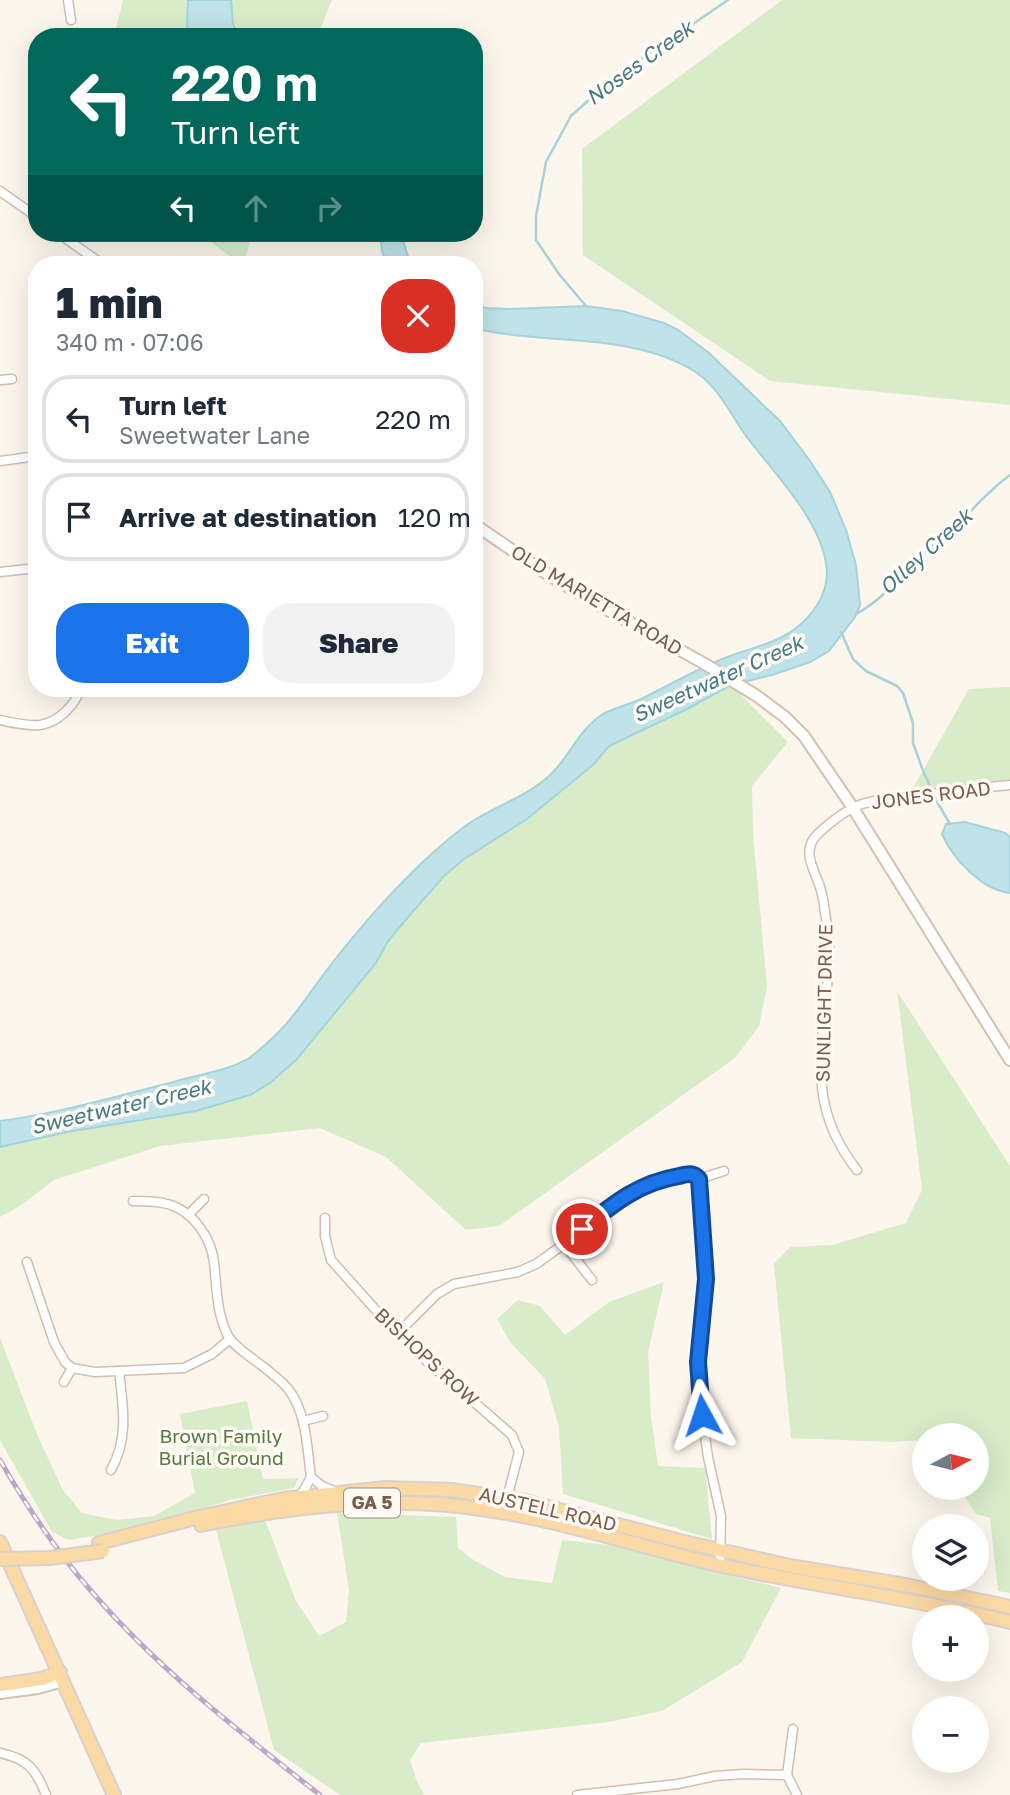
<!DOCTYPE html>
<html lang="en">
<head>
<meta charset="utf-8">
<style>
  :root { --surface:#fff; --page:#f2f2f3; --text:#1f2937; --muted:#747a83; --line:#e0e1e3; --accent:#1a73e8 }
  body { margin:0; font-family:"Golos Text",sans-serif; background:var(--page); color:var(--text); height:100vh; display:flex; flex-direction:column; font-size:26px; white-space:nowrap }
  * { box-sizing:border-box; margin:0 }
  p { font-size:23px; color:var(--muted) }
  .icon { flex:none; width:38px; height:38px; fill:none; stroke:currentColor; stroke-width:2; stroke-linecap:round; stroke-linejoin:round }
  .map { position:relative; flex:1; overflow:hidden }
  .side { position:absolute; left:28px; top:256px; width:455px; height:441px; display:flex; flex-direction:column; background:var(--surface); border-radius:28px; box-shadow:0 7px 28px #0002 }
  .side>* { flex:none }
  .guide { position:absolute; left:28px; top:28px; width:455px; height:214px; border-radius:28px; box-shadow:0 7px 28px #0002; background:#00695c; color:#fff; overflow:hidden }
  .needle { width:46px; rotate:83deg }
  .tools { position:absolute; left:912px; top:1423px; display:grid; gap:14px }
  .tools a { display:grid; place-items:center; width:77px; height:77px; border-radius:50%; background:var(--surface); box-shadow:0 7px 28px #0002; font-size:35px }
  .pin { position:absolute; display:grid; place-items:center; width:60px; height:60px; color:#fff; margin:-30px; border:4px solid #fff; border-radius:50%; box-shadow:0 2px 7px #0007 }
  .me { position:absolute; width:77px; margin:-38px; rotate:355deg; stroke-linejoin:round; filter:drop-shadow(0 0 5px #0008) }
  .turn { display:flex; align-items:center; gap:24px; height:147px; padding:0 28px; font-size:32px }
  .turn .icon { width:91px; height:91px; stroke-width:2.5 }
  .turn b { display:block; font-size:49px; line-height:60px }
  .lanes { display:flex; align-items:center; height:66px; padding:0 28px; background:#0003; justify-content:center; gap:35px; direction:ltr }
  .lanes .off { opacity:.35 }
  .round { display:grid; place-items:center; flex:none; width:74px; height:74px; border-radius:28px; background:var(--page) }
  .overview { display:flex; align-items:center; justify-content:space-between; height:119px; padding:0 28px }
  h1 { font-size:42px; font-weight:800; line-height:52px }
  .button { display:flex; gap:14px; margin-top:auto; padding:14px 28px }
  .button a { flex:1; height:80px; border-radius:28px; background:var(--accent); color:#fff; font-size:28px; font-weight:800; line-height:80px; text-align:center }
  .button a+a { background:var(--page); color:var(--text) }
  ul { padding:0; list-style:none }
  li { display:flex; align-items:center; gap:21px; height:88px; margin:0 14px 10px; padding:0 14px; border:4px solid var(--line); border-radius:28px }
  li div { flex:1 }
  li b { display:block; font-size:26px }
  li em { font-style:normal }
  .map>svg:first-child { display:block }
  .green { fill:#d8ecc9 }
  .water { fill:#bfe3e8; stroke:#a5d3da; stroke-width:2 }
  .lines { fill:none; stroke-linecap:round; stroke-linejoin:round }
  .stream { stroke:#a5d3da; stroke-width:2.5 }
  .street-casing { stroke:#d1beb0; stroke-width:11 }
  .secondary-casing { stroke:#d6c0b0; stroke-width:14 }
  .primary-casing { stroke:#dad1cd; stroke-width:16 }
  .street { stroke:#fff; stroke-width:8 }
  .secondary { stroke:#fff; stroke-width:10 }
  .primary { stroke:#fbd9a5; stroke-width:12 }
  .rail-casing { stroke:#b9a8c9; stroke-width:5 }
  .rail { stroke:#fffaf3; stroke-width:2.5; stroke-dasharray:8; stroke-linecap:butt }
  .primary-bridge-casing { stroke:#dad1cd; stroke-width:16; stroke-linecap:butt }
  .primary-bridge { stroke:#fbd9a5; stroke-width:12 }
  .route-casing { stroke:#114b97; stroke-width:18 }
  .route { stroke:#1a73e8; stroke-width:12 }
  .labels { text-anchor:middle; stroke-width:7; stroke-linejoin:round; paint-order:stroke }
  .shield { fill:#fffaf3; stroke:#a28b7f; stroke-width:2 }
  .shield-label { font-size:18px; font-weight:bold; fill:#7a5c4d }
  .street-label { font-size:19px; fill:#7a5c4d; stroke:#fffaf3 }
  .park-label { font-size:19px; fill:#537a41; stroke:#fffaf3 }
  .water-label { font-size:21px; font-style:italic; fill:#437c86; stroke:#fffaf3 }
</style>
</head>
<body>
<div class="map">
<svg width="1010" height="1795" viewBox="0 0 1010 1795">
  <rect width="100%" height="100%" fill="#fdf6ec"/>
  <g class="green">
    <polygon points="123,0 332,0 317,37 114,37"/>
    <polygon points="782,0 1010,0 1010,405 770,381 583,255 582,149"/>
    <polygon points="199,233 252,233 244,264 240,264"/>
    <polygon points="731,685 788,742 752,786 753,833 767,987 759,1026 735,1058 499,1226 466,1230 386,1157 320,1128 160,1146 54,1180 20,1206 0,1217 0,1147 67,1132 196,1111 250,1095 270,1083 296,1060 376,963 388,941 444,876 464,859 527,819 594,764 609,746 687,709"/>
    <polygon points="1010,687 1010,786 908,797 969,689"/>
    <polygon points="897,991 1010,1166 1010,1593 998,1591 990,1518 976,1514 959,1488 976,1488 976,1435 924,1435 924,1440 892,1442 791,1438 774,1264 790,1247 832,1245 906,1223 922,1190"/>
    <polygon points="664,1282 648,1352 651,1417 658,1466 705,1468 712,1539 563,1494 559,1427 545,1379 510,1342 497,1319 518,1300 540,1306 565,1335 609,1302"/>
    <polygon points="0,1338 38,1437 63,1490 82,1513 117,1520 154,1516 195,1493 180,1414 247,1401 263,1479 299,1478 294,1488 230,1500 143,1528 69,1540 52,1532 0,1440"/>
    <polygon points="337,1513 456,1517 458,1548 475,1561 505,1577 552,1583 562,1540 609,1545 781,1588 742,1662 662,1711 609,1722 421,1743 410,1760 416,1779 424,1795 340,1795 274,1750 216,1530 265,1520 296,1601 319,1636 346,1622 349,1590"/>
  </g>
  <g class="water">
    <polygon points="188,0 231,0 233,24 238,37 191,37 187,25"/>
    <polygon points="380,233 401,233 408,257 413,264 387,264 382,251"/>
    <path d="M474 306 487 308 509 309 586 306 622 311 664 323 677 329 709 353 780 421 810 461 830 492 846 530 856 565 860 605 855 617 829 651 810 662 772 675 731 685 687 709 609 746 594 764 527 819 464 859 444 876 409 916 388 941 376 963 296 1060 270 1083 250 1095 196 1111 67 1132 0 1147V1121C60 1113 118 1096 177 1081 200 1074 228 1071 249 1058 255 1054 261 1048 266 1044 295 1019 310 991 333 962 370 915 416 863 464 827 490 807 524 799 549 776 569 758 579 729 603 714 614 708 627 705 639 700 668 686 697 669 727 657 753 647 781 643 802 623 819 607 830 587 826 563 819 518 773 472 746 436 732 416 720 391 701 376 692 368 679 363 668 358 606 334 538 344 474 328Z"/>
    <path d="M965 822 1005 833 1010 837V893C982 890 953 859 942 834L946 824Z"/>
  </g>
  <g class="lines">
    <g class="stream">
      <polyline points="586,306 559,274 536,240 536,216 546,162 571,116 611,80 728,0"/>
      <path d="M856 614C881 601 905 573 925 553 934 543 944 536 954 527 973 510 989 490 1010 475"/>
      <polyline points="841,632 853,659 866,671 897,686 903,693 913,723 913,743 922,768 933,793"/>
      <polyline points="936,800 950,824"/>
    </g>
    <g class="street-casing">
      <g id="street">
        <polyline points="68,0 71,20"/>
        <polyline points="0,191 37,217"/>
        <polyline points="58,233 102,264"/>
        <polyline points="0,380 12,379"/>
        <polyline points="0,461 37,456"/>
        <polyline points="0,572 37,568"/>
        <path d="M0 720C13 723 27 726 40 725 59 722 75 705 81 688"/>
        <path d="M857 1170C797 1095 830 1029 829 945 829 934 827 924 825 913 824 904 823 896 820 887 815 871 802 853 815 837 825 826 848 808 862 804 884 797 909 796 931 794 957 791 984 787 1010 785"/>
        <polyline points="699,1179 724,1171"/>
        <path d="M133 1201C146 1201 159 1201 171 1205 194 1213 211 1238 214 1262 217 1288 216 1312 228 1336 234 1347 255 1360 265 1368 273 1375 282 1381 289 1390 307 1414 307 1449 311 1477L322 1486 334 1491"/>
        <polyline points="188,1215 204,1199"/>
        <polyline points="325,1218 325,1236 331,1260 374,1308 422,1357 512,1435 519,1452 507,1498"/>
        <polyline points="564,1244 592,1280"/>
        <polyline points="27,1262 54,1342 65,1362 72,1368 95,1372 184,1368 212,1354 230,1339"/>
        <polyline points="398,1333 437,1294 454,1284 518,1272 536,1264 564,1244 620,1199 641,1187 657,1181 690,1174 695,1175 699,1179 700,1189 706,1279 698,1361 701,1406 708,1457 721,1516 720,1565"/>
        <polyline points="64,1382 72,1368"/>
        <polyline points="303,1421 323,1416"/>
        <path d="M111 1470C129 1438 123 1406 119 1371"/>
        <polyline points="297,1498 303,1492 311,1477"/>
        <path d="M0 1753C28 1759 36 1769 46 1795"/>
        <polyline points="787,1775 793,1729"/>
        <polyline points="577,1795 678,1784 715,1776 744,1774 787,1775 797,1795"/>
      </g>
    </g>
    <g class="secondary-casing">
      <g id="secondary">
        <polyline points="474,524 544,572 604,608 705,664 757,696 785,717 804,736 853,808 1010,1060"/>
        <polyline points="0,1693 38,1688 63,1681"/>
      </g>
    </g>
    <g class="primary-casing">
      <g id="primary">
        <path d="M201 1525C292 1506 389 1495 481 1509 562 1520 639 1547 718 1565 815 1586 914 1598 1010 1622"/>
        <polyline points="0,1542 114,1795"/>
        <polyline points="99,1543 199,1517 283,1499 386,1488 452,1490 525,1501 684,1542 790,1566 911,1586 1010,1607"/>
        <polyline points="0,1685 42,1679 60,1672"/>
      </g>
    </g>
    <use href="#street" class="street"/>
    <use href="#secondary" class="secondary"/>
    <use href="#primary" class="primary"/>
    <g class="rail-casing">
      <path id="rail" d="M0 1460C27 1507 57 1552 92 1592 159 1670 240 1732 320 1795"/>
    </g>
    <use href="#rail" class="rail"/>
    <g class="primary-bridge-casing">
      <polyline id="primary-bridge" points="0,1559 50,1558 103,1551"/>
    </g>
    <use href="#primary-bridge" class="primary-bridge"/>
  </g>
  <g class="lines">
    <g class="route-casing">
      <path id="route" d="M582 1229C613 1204 638 1183 679 1176 687 1174 693 1172 699 1179L706 1279 698 1362 702 1415"/>
    </g>
    <use href="#route" class="route"/>
  </g>
  <g class="labels">
    <rect class="shield" x="344" y="1488.5" width="56" height="29" rx="5"/>
    <g class="shield-label">
      <text x="372" y="1509">GA 5</text>
    </g>
    <g class="street-label">
      <text transform="translate(597 600) rotate(31)" y="7">OLD MARIETTA ROAD</text>
      <text transform="translate(931 795) rotate(-7)" y="7">JONES ROAD</text>
      <text transform="translate(824 1003) rotate(-89)" y="7">SUNLIGHT DRIVE</text>
      <text transform="translate(427 1357) rotate(43)" y="7">BISHOPS ROW</text>
      <text transform="translate(548 1509) rotate(13)" y="7">AUSTELL ROAD</text>
    </g>
    <g class="park-label">
      <text x="221" y="1443">Brown Family<tspan x="221" dy="22">Burial Ground</tspan></text>
    </g>
    <g class="water-label">
      <text transform="translate(640 63) rotate(-36)" y="7">Noses Creek</text>
      <text transform="translate(926 552) rotate(-42)" y="7">Olley Creek</text>
      <text transform="translate(718 679) rotate(-24)" y="7">Sweetwater Creek</text>
      <text transform="translate(121 1107) rotate(-13)" y="7">Sweetwater Creek</text>
    </g>
  </g>
</svg>
<div class="tools">
<a><svg class="needle" viewBox="-14 -14 28 28"><path d="M0-13l5 13h-10z" fill="#e53935"/><path d="M0 13l5-13h-10z" fill="#747a83"/></svg></a>
<a><svg class="icon" aria-label="layers" viewBox="0 0 24 24"><path d="M12 4l9 5-9 5-9-5zM3 14l9 5 9-5"/></svg></a>
<a>+</a>
<a>−</a>
</div>
<div class="pin" style="left:582px;top:1229px;background:#d93025"><svg class="icon" aria-label="arrive" viewBox="0 0 24 24"><path d="M6 21V4h12l-3 4 3 4H6"/></svg></div>
<svg class="me" style="left:702px;top:1415px" viewBox="-20 -20 40 40"><path d="M0-17L14 15 0 8-14 15z" fill="#1a73e8" stroke="#fff" stroke-width="4"/></svg>
<div class="guide">
<div class="turn"><svg class="icon" aria-label="left" viewBox="0 0 24 24"><path d="M17 20v-9H6M10 6l-5 5 5 5"/></svg><div><b>220 m</b>Turn left</div></div>
<div class="lanes"><svg class="icon" aria-label="left" viewBox="0 0 24 24"><path d="M17 20v-9H6M10 6l-5 5 5 5"/></svg><svg class="icon off" aria-label="ahead" viewBox="0 0 24 24"><path d="M12 20V5M6 11l6-6 6 6"/></svg><svg class="icon off" aria-label="right" viewBox="0 0 24 24"><path d="M7 20v-9h11M14 6l5 5-5 5"/></svg></div>
</div>
<section class="side">
<div class="overview"><div><h1>1 min</h1><p>340 m · 07:06</p></div><a class="round" style="background:#d93025;color:#fff"><svg class="icon" aria-label="close" viewBox="0 0 24 24"><path d="M6 6l12 12M18 6L6 18"/></svg></a></div>
<ul>
<li><svg class="icon" aria-label="left" viewBox="0 0 24 24"><path d="M17 20v-9H6M10 6l-5 5 5 5"/></svg><div><b>Turn left</b><p>Sweetwater Lane</p></div><em>220 m</em></li>
<li><svg class="icon" aria-label="arrive" viewBox="0 0 24 24"><path d="M6 21V4h12l-3 4 3 4H6"/></svg><div><b>Arrive at destination</b></div><em>120 m</em></li>
</ul>
<div class="button"><a>Exit</a><a>Share</a></div>
</section>
</div>
</body>
</html>
